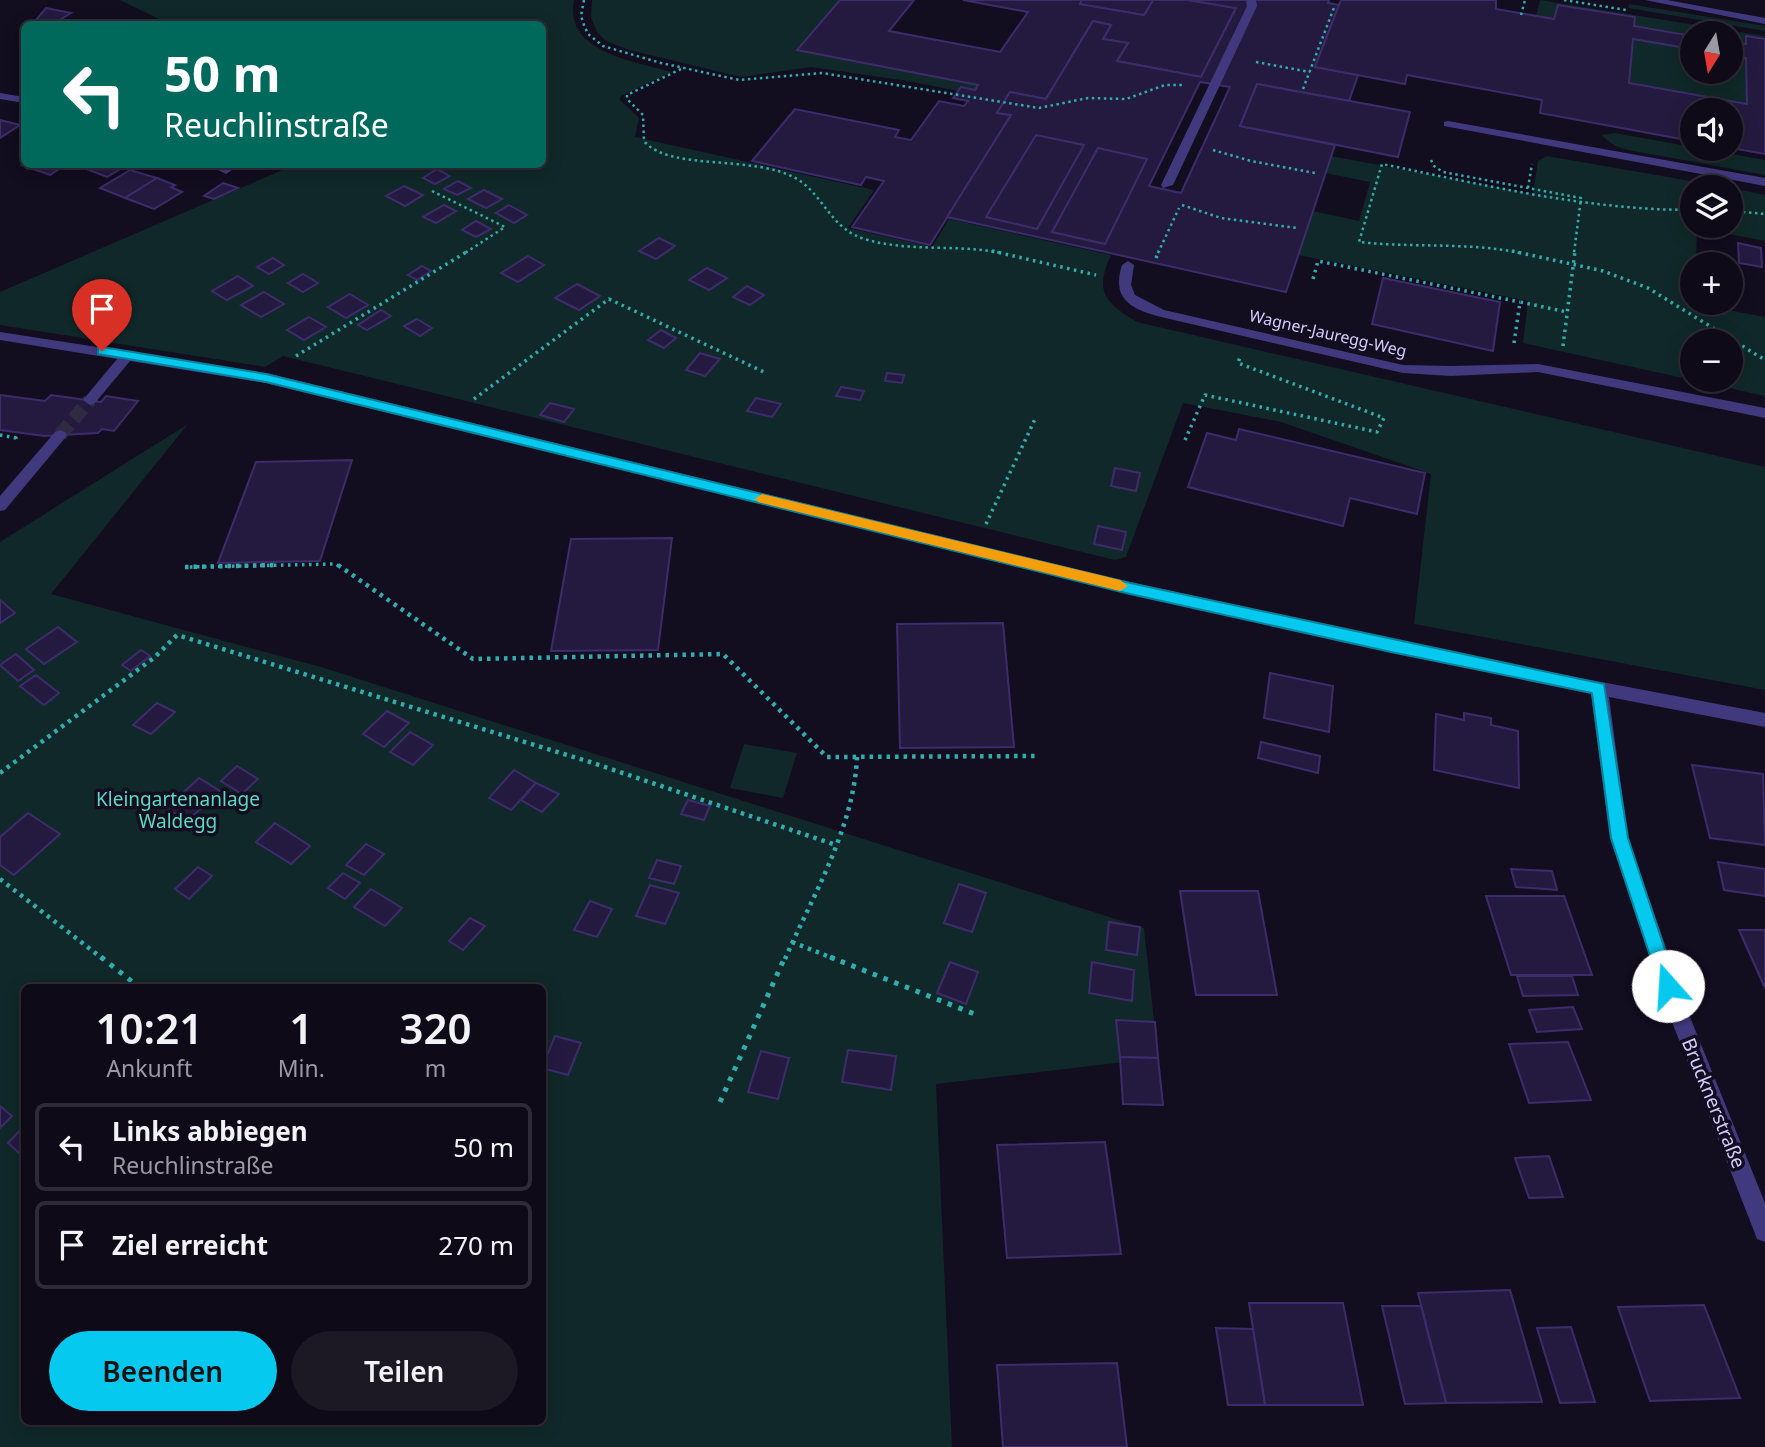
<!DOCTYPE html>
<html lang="de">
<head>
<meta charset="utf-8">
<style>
  :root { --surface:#0e0a17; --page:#1c1824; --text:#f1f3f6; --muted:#9b9aa1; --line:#2e2b36; --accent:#06c9f0 }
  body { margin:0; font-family:"Noto Sans",sans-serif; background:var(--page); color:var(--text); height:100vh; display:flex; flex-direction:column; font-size:26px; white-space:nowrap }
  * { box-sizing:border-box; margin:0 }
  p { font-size:23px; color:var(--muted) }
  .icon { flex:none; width:38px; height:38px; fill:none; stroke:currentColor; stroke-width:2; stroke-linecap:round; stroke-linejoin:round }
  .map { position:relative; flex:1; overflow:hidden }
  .sheet { position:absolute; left:21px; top:984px; width:525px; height:441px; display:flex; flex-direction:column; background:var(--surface); border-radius:10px; box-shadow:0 4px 18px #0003,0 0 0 2px var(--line) }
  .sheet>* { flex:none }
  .top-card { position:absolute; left:21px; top:21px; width:525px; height:147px; border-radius:10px; box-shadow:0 4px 18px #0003,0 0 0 2px var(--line); background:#00695c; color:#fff; overflow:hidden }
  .needle { width:46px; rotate:191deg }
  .controls { position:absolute; left:1680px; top:21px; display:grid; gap:14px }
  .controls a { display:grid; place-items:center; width:63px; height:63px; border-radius:50%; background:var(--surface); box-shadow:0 4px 18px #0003,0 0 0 2px var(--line); font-size:35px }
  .pin { position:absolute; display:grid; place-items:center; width:60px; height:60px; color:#fff; margin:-72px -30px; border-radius:50% 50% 50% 0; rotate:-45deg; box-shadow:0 0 7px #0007 }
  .pin .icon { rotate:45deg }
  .me { position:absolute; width:77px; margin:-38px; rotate:341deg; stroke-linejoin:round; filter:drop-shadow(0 0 5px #0008) }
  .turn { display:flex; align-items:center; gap:24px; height:147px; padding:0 28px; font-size:32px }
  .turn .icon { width:91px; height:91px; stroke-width:2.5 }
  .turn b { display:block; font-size:49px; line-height:60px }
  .eta { display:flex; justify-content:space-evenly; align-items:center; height:119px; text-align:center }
  .eta b { font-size:42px; font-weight:600; line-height:49px }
  .action { display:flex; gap:14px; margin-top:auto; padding:14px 28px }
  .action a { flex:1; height:80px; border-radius:42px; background:var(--accent); color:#111; font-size:28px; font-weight:600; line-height:80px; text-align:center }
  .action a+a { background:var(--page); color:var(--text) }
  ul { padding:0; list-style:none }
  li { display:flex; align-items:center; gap:21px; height:88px; margin:0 14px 10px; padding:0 14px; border:4px solid var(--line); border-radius:10px }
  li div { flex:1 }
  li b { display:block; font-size:26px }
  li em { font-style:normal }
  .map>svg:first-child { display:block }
  .green { fill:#102829; fill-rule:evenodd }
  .building { fill:#241a40; stroke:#3d2c6b; stroke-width:2; fill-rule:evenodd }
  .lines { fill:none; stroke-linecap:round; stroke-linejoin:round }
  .minor-tunnel { stroke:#2f2a40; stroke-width:14; stroke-dasharray:14 7; stroke-linecap:butt }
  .path-far3 { stroke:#31adae; stroke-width:2.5; stroke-dasharray:2.5 3.5; stroke-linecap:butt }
  .path-far2 { stroke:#31adae; stroke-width:3.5; stroke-dasharray:2.5 4.5; stroke-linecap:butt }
  .path-far1 { stroke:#31adae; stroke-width:4.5; stroke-dasharray:3.5 5; stroke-linecap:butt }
  .path { stroke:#31adae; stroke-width:5; stroke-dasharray:4.5 7; stroke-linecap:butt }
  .service { fill:#41397d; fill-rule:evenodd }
  .minor { fill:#41397d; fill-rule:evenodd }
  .route { fill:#06c9f0; stroke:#04839c; stroke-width:2 }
  .slow { fill:#f59e0b }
  .labels { text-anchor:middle; stroke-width:7; stroke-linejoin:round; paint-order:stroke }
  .far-street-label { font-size:16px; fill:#d6cdfe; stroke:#120d1f }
  .park-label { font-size:19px; fill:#5bdbc4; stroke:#120d1f }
  .street-label { font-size:19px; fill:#d6cdfe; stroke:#120d1f }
</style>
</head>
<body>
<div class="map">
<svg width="1765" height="1447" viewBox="0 0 1765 1447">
  <rect width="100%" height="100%" fill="#120d1f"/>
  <g class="green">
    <path d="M120 0H574C564 53 635 61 672 72L621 96 620 100 639 118 635 137 874 190 848 228 932 247 949 219 1111 255C1094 292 1105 303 1137 322L1765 467V690L1414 624 1431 474 1281 422 1183 403 1126 557 1115 560 283 356 265 367 0 325V292L294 165 542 164V24H169Z"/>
    <polygon points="592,0 840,0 797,50 978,85 975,90 961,87 958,91 908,81 811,67 741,77 629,50 606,41 597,32 591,17"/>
    <polygon points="1540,0 1765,36 1765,39 1746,36 1746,44 1731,42 1731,33 1692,33 1692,36 1634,26 1634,17 1558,5 1554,19 1536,16"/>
    <polygon points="1629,4 1765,26 1765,31 1628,8"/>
    <polygon points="1633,39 1692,49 1692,72 1731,72 1731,56 1746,58 1747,104 1629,83"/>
    <polygon points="1615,133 1765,160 1765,175 1628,150 1615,146 1601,135"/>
    <path d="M1331 156 1533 194 1538 161 1547 156 1725 187H1692V226H1731V188L1765 195V241L1697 228 1696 264H1692V303L1765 317V396L1523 343 1528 301 1298 255 1313 211 1359 221 1370 182 1325 173ZM1692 341H1731V380H1692Z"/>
    <path d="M188 424 51 594 321 667 1144 928 1158 1058 936 1084 952 1447H0V542ZM24 987H542V1421H24Z"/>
    <polygon points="744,744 797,753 783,798 730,788"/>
  </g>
  <g class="building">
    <polygon points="840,0 914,0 889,31 1000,52 1028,12 963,0 1082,0 1080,4 1144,15 1153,0 1188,0 1236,8 1201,77 1117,61 1128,43 1103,39 1111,25 1093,21 1046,99 1010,92 997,113 1011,115 930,245 852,227 884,181 866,177 861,185 752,161 795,109 899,130 895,137 911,140 939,101 964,106 968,101 953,98 961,87 975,90 978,85 797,50"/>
    <polygon points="1082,0 1153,0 1144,15 1080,4"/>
    <path d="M1188 0H1329L1328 3 1339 5 1315 67 1358 75 1349 101 1257 84 1240 126 1335 145 1286 292 947 217 1011 115 997 113 1010 92 1046 99 1093 21 1111 25 1103 39 1128 43 1117 61 1201 77 1236 8ZM1200 82 1230 87 1181 193 1149 186Z"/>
    <polygon points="1341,0 1496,0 1496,9 1554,19 1558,5 1635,17 1634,26 1692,36 1692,49 1633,39 1629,83 1747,104 1746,58 1731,56 1731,42 1746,44 1746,36 1765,39 1765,154 1731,148 1731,110 1692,110 1692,141 1540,113 1542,100 1407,75 1405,84 1315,67"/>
    <polygon points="46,8 71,13 53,24 35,21"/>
    <polygon points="1257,84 1410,112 1398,157 1240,126"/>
    <polygon points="0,120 20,125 0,138"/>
    <polygon points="1036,135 1084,145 1037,229 986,217"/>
    <polygon points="1098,148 1147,159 1105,244 1052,232"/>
    <polygon points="24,163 24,164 67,164 50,175 22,165"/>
    <polygon points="98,164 129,164 107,177 89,170"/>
    <polygon points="437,169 450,176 435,184 423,178"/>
    <polygon points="130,170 157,178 125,198 100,188"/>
    <polygon points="157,178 175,185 171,187 182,192 154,209 125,198"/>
    <polygon points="458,181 471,188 457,195 444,189"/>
    <polygon points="223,183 238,188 214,199 204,196"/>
    <polygon points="404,186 423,195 405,206 386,196"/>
    <polygon points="484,190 502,199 486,208 468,199"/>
    <polygon points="444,205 456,211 436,223 423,217"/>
    <polygon points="509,205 527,215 514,223 496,213"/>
    <polygon points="476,221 491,229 476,237 462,230"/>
    <polygon points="659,238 675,246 656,259 639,251"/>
    <polygon points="1738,243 1761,248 1762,267 1739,263"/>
    <polygon points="528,256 544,265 518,282 501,273"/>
    <polygon points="273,258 284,265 269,274 257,267"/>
    <polygon points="422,266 431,271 417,280 408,275"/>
    <polygon points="707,268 727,278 709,290 689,280"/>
    <polygon points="303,274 318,283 303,292 288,283"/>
    <polygon points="238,276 253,286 227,300 212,291"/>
    <polygon points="1383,278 1500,302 1493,351 1372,324"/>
    <polygon points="577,284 600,296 579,310 555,298"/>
    <polygon points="747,286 764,295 750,305 733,297"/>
    <polygon points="264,292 284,304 261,317 241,305"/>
    <polygon points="350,294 368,305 346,318 328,307"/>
    <polygon points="381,310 391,316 367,330 358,325"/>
    <polygon points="309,317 326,327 304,340 287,330"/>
    <polygon points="417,319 432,328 420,336 404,326"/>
    <polygon points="661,330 676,338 664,348 648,340"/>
    <polygon points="700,353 720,359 705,376 686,370"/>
    <polygon points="887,373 904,375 902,383 885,381"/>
    <polygon points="841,387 864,391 860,400 836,396"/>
    <polygon points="0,395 45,401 51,395 101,402 106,396 138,401 114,431 102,429 98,433 44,436 0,430"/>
    <polygon points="756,398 781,404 772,417 747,411"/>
    <polygon points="550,403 574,409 564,422 540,415"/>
    <polygon points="1239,429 1425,473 1417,514 1350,498 1343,526 1188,487 1207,433 1236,440"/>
    <polygon points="352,460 320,561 218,563 256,462"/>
    <polygon points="1115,468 1140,473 1136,491 1111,486"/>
    <polygon points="1098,526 1126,532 1122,550 1094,544"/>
    <polygon points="672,538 658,650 551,651 571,539"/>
    <polygon points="0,600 15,613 0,623"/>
    <polygon points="1003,623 1014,747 900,748 897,624"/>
    <polygon points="58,627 77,642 44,664 26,649"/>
    <polygon points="141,650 150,656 131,671 122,665"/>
    <polygon points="16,654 34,670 18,681 0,665"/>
    <polygon points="1270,673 1333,686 1329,732 1264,718"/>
    <polygon points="36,675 59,693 44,705 20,686"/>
    <polygon points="157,703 175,712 151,734 133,725"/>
    <polygon points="387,711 409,723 384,747 363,734"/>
    <polygon points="1464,713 1491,718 1491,725 1518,731 1519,788 1434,770 1436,714 1464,720"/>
    <polygon points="410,732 433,745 413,765 390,752"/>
    <polygon points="1261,742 1320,756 1318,773 1258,758"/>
    <polygon points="1692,765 1763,774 1765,845 1710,838"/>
    <polygon points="237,766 258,779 242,794 221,781"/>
    <polygon points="514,770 536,783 511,810 489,798"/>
    <polygon points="199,778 220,791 187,821 166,808"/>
    <polygon points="536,783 559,794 542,812 521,800"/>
    <polygon points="688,800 710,806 704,820 681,814"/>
    <polygon points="28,813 60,834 14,875 0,865 0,837"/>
    <polygon points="275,823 310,846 291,864 256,842"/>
    <polygon points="366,844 384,854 364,875 346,865"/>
    <polygon points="657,860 681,866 674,884 649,878"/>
    <polygon points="1718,862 1765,869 1765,896 1724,890"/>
    <polygon points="198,867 212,876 189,899 175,889"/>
    <polygon points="1511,869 1552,871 1557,890 1516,887"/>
    <polygon points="343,873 360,883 345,899 328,888"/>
    <polygon points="959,884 986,893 972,932 944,923"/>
    <polygon points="650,885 679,893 665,924 636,916"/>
    <polygon points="371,889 402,908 385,926 354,907"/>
    <polygon points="1180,891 1258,891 1277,995 1196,995"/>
    <polygon points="1486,896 1564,896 1592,975 1511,975"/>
    <polygon points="590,901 612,909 597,937 574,930"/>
    <polygon points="470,918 485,926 463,950 449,941"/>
    <polygon points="1109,922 1140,927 1137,955 1106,950"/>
    <polygon points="1739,930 1765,930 1765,988"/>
    <polygon points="950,962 978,972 966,1004 937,993"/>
    <polygon points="1092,962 1134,970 1132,1001 1089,993"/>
    <polygon points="1517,976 1572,976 1578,995 1523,996"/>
    <polygon points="1573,1007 1582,1029 1537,1032 1529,1010"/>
    <polygon points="1116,1020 1155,1022 1158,1058 1120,1057"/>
    <polygon points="555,1036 581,1043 568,1075 542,1068"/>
    <polygon points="1568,1042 1591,1100 1529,1103 1509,1044"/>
    <polygon points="848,1050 896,1056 891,1090 842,1082"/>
    <polygon points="761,1051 789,1058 778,1099 748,1092"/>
    <polygon points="1120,1057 1158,1058 1163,1105 1123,1104"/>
    <polygon points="0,1106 12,1116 0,1128"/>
    <polygon points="24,1126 24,1157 8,1143"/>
    <polygon points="1105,1142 1121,1254 1007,1258 997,1145"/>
    <polygon points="1549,1156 1563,1197 1529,1198 1515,1158"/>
    <polygon points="1510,1290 1542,1402 1446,1403 1418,1293"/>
    <polygon points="1249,1303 1343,1303 1363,1405 1265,1405"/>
    <polygon points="1704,1305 1740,1398 1650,1401 1618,1307"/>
    <polygon points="1382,1306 1421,1306 1446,1403 1405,1404"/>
    <polygon points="1571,1327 1595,1402 1560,1403 1537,1328"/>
    <polygon points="1216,1328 1253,1329 1265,1405 1228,1405"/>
    <polygon points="1117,1363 1127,1447 1003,1447 997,1365"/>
  </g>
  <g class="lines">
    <polyline class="minor-tunnel" points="60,435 90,400"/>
    <g class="path-far3">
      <polyline points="584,0 581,16 584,25 588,34 603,46 661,63 739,80 822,73 1039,108 1088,98 1126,99 1165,85 1183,85"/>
      <polyline points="1564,0 1626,10"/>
      <polyline points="1521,15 1525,0"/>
      <polyline points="1256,62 1310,72"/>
      <path d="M681 69 627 95V99L643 115 644 141C670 172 755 154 797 179 826 197 830 230 868 240 910 252 957 244 1001 253"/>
      <polyline points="1303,89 1335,5"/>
      <polyline points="1213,150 1251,161 1315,173"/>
      <polyline points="1431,160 1434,166 1443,172 1581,198 1574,253"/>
      <polyline points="1528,188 1532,164"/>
      <polyline points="432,191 505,227 465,253"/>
      <polyline points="1182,205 1221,218 1297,228"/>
      <polyline points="1731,211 1765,214"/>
      <polyline points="1158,253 1179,208"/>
      <path d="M1520 253C1470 242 1412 248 1359 242L1382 164C1485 185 1586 210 1692 210"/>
    </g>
    <g class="path-far2">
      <polyline points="992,251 1096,275"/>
      <polyline points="1512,251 1603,271 1648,288 1765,360"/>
      <polyline points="1156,258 1159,251"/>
      <polyline points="1313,279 1318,261 1520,302"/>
      <polyline points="1514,343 1520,302 1567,312"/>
      <polyline points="1563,346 1575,251"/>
      <polyline points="296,356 468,251"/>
      <polyline points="474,399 609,299 764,372"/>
      <polyline points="0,435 16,438 14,440"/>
      <polyline points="1185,440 1205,395 1377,432 1384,418 1238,363 1240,357"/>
      <polyline points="986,524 1036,417"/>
      <polyline points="190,567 336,564 340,567"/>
    </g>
    <g class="path-far1">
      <polyline points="338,565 473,659 723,654 827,757 1039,756"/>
      <polyline points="185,567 278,565"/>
      <polyline points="0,773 155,657 177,635 590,762 836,845"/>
      <polyline points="0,879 103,959"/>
      <polyline points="792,942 835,959"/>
      <path d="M785 959C813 895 854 828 857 757"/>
    </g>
    <g class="path">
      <polyline points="101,957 139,987"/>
      <polyline points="830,957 977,1015"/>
      <polyline points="720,1102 785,957"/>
    </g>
    <g class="service">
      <polygon points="1246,0 1256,0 1257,6 1173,185 1163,188 1161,185 1247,6"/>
      <polygon points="1645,0 1667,0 1765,18 1765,24"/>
      <polygon points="1448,121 1765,178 1765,186 1444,126 1444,122"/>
      <path d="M1128 261 1134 265 1131 285 1135 295 1164 310 1403 365 1451 366 1538 364 1765 408V418L1538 372 1451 376 1403 373 1161 317C1131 309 1111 299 1122 265Z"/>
    </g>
    <g class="minor">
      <polygon points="0,93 24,97 24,103 0,99"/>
      <polygon points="206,164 223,164 232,170 226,174"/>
      <polygon points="0,332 266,373 1130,582 1507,664 1765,713 1765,727 1609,697 1628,838 1690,1017 1765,1203 1765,1242 1757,1239 1754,1231 1670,1017 1610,838 1591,694 1130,594 266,383 130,361 95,403 90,405 83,400 117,359 0,340"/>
      <polygon points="60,430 65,432 67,435 65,438 5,510 0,511 0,496 55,432"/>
    </g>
  </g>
  <polygon class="route" points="102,347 266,374 1130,583 1604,684 1628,838 1677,986 1675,992 1668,994 1662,992 1611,838 1592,693 1391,652 1130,594 266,382 98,354 98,348"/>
  <polygon class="slow" points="762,494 1120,580 1128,586 1120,591 758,502 755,499"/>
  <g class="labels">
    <g class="far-street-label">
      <text transform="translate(1328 333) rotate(13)" y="6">Wagner-Jauregg-Weg</text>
    </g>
    <g class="park-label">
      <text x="178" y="806">Kleingartenanlage<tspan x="178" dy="22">Waldegg</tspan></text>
    </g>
    <g class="street-label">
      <text transform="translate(1714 1103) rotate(68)" y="7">Brucknerstraße</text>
    </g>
  </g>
</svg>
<div class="controls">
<a><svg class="needle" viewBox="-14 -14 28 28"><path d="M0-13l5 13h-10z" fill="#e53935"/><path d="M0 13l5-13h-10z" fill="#9b9aa1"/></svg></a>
<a><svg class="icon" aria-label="sound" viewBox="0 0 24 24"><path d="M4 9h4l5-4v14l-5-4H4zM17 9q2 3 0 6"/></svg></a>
<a><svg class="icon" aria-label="layers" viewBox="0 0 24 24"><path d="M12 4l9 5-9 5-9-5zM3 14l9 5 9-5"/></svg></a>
<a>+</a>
<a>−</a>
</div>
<div class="pin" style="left:102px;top:351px;background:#d93025"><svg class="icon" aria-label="arrive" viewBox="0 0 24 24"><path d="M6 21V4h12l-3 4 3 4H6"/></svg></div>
<svg class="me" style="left:1668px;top:986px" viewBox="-20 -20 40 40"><circle r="19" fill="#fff"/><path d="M0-13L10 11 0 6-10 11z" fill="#06c9f0"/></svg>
<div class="top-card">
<div class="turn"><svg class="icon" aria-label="left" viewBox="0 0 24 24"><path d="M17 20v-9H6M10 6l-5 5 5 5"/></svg><div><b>50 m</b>Reuchlinstraße</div></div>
</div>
<section class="sheet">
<div class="eta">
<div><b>10:21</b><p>Ankunft</p></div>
<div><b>1</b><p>Min.</p></div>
<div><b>320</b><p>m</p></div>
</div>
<ul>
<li><svg class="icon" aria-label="left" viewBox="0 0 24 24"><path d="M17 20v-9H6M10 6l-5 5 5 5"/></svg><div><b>Links abbiegen</b><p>Reuchlinstraße</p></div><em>50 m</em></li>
<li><svg class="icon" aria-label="arrive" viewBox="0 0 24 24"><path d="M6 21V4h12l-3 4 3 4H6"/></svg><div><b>Ziel erreicht</b></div><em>270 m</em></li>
</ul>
<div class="action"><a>Beenden</a><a>Teilen</a></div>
</section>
</div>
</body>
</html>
